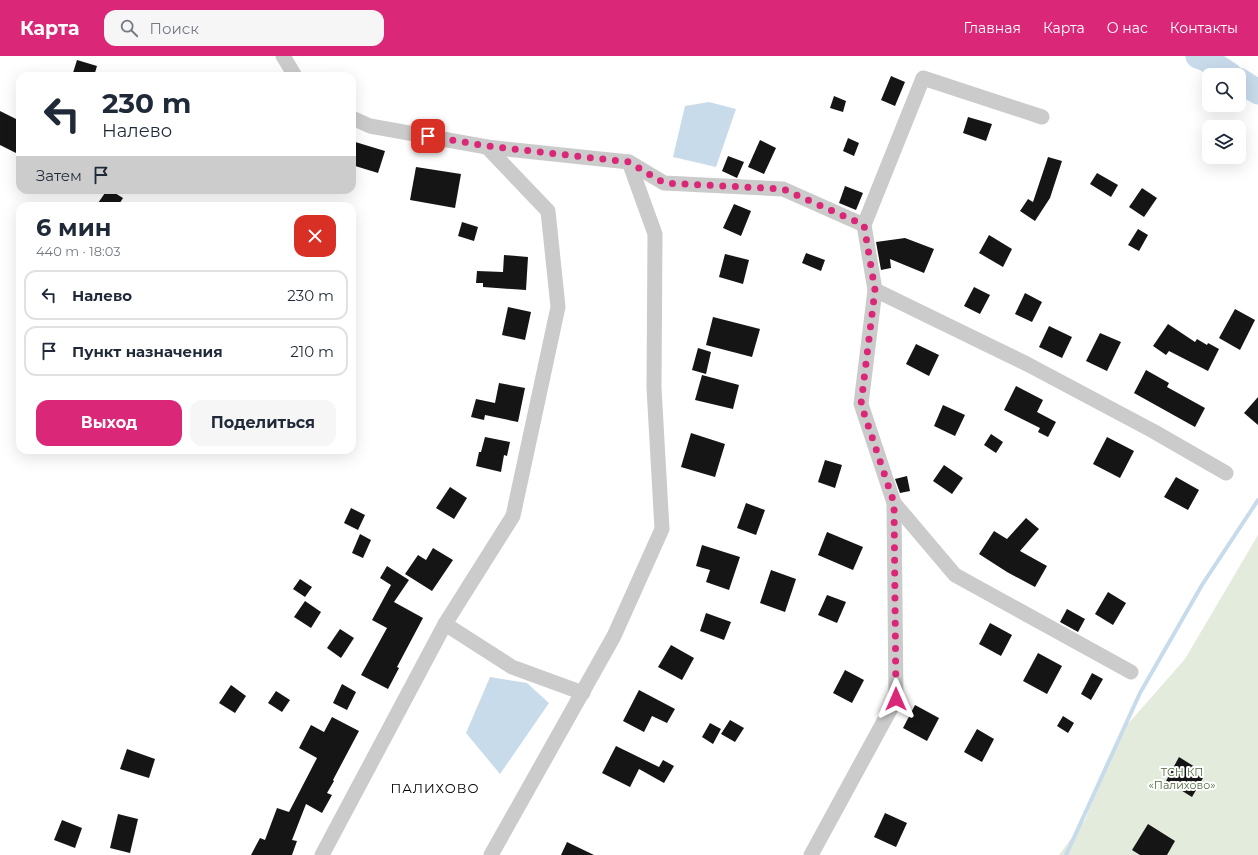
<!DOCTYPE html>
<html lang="ru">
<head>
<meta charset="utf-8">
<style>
  :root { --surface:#fff; --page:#f6f6f7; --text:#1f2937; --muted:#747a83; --line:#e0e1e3; --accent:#db2777 }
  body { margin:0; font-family:Montserrat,sans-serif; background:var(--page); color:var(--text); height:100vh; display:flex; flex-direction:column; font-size:15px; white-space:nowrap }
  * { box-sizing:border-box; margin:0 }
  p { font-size:13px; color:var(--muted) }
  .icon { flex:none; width:22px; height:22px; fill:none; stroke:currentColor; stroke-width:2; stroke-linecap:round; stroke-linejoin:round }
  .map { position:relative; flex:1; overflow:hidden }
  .drawer { position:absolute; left:16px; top:146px; width:340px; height:252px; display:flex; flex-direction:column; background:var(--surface); border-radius:12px; box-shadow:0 4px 16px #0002 }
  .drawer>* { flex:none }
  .top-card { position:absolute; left:16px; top:16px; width:340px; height:122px; border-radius:12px; box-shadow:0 4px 16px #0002; background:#fff; color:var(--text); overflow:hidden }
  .buttons { position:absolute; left:1202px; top:12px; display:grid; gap:8px }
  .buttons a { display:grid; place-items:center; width:44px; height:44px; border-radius:8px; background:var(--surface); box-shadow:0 4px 16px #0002; font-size:20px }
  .pin { position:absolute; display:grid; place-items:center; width:34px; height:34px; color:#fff; margin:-17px; border-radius:8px; box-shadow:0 2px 6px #0006 }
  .me { position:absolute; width:44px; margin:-22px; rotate:0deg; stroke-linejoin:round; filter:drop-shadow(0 0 3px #0008) }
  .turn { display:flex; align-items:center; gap:14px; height:84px; padding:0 20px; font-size:18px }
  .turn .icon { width:52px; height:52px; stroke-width:2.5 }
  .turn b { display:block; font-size:28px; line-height:34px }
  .then { display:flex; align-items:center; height:38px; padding:0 20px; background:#0003; gap:8px; font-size:15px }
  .round { display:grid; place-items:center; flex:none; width:42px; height:42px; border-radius:12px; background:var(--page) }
  .head { display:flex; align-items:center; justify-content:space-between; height:68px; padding:0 20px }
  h1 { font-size:24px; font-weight:700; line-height:30px }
  .action { display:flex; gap:8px; margin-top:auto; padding:8px 20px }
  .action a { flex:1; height:46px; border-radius:12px; background:var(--accent); color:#fff; font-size:16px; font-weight:700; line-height:46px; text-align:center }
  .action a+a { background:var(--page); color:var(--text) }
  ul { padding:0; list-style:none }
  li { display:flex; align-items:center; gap:12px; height:50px; margin:0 8px 6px; padding:0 12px; border:2px solid var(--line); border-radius:12px }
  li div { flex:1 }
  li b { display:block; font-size:15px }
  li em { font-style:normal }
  header { display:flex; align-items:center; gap:24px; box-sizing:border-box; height:56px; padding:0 20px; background:var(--accent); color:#fff }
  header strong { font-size:19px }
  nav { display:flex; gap:22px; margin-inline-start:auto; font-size:14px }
  .search { width:280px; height:36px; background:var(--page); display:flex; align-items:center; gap:10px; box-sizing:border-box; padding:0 14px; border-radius:12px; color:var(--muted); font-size:15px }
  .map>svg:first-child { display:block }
  .green { fill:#e3ebdc }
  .water { fill:#c8dbeb }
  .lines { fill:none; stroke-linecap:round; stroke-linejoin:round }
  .stream { stroke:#c8dbeb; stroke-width:4 }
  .river { stroke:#c8dbeb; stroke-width:25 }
  .building { fill:#151515 }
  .street { stroke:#cbcbcb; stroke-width:15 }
  .route { stroke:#db2777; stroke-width:7; stroke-dasharray:0 12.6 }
  .labels { text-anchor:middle; stroke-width:4; stroke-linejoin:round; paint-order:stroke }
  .park-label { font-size:11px; fill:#4e693c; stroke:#fff }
  .quarter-label { font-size:13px; letter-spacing:1px; fill:#000; stroke:#fff }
</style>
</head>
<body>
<header>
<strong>Карта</strong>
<div class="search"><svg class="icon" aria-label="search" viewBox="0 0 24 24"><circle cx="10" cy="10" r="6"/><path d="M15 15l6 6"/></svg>Поиск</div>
<nav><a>Главная</a><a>Карта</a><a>О нас</a><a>Контакты</a></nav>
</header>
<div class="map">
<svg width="1258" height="799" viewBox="0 0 1258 799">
  <rect width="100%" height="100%" fill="#fff"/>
  <polygon class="green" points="1258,479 1258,799 1059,799 1085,764 1120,677 1185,603"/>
  <g class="water">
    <polygon points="709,46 736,53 716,111 673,101 685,50"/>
    <polygon points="490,621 527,627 549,647 500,718 466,677"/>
  </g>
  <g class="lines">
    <polyline class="stream" points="1066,799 1140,637 1202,529 1258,444"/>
    <g class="river">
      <polyline points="1198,0 1206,3 1230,19"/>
      <polyline points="1239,24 1258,36"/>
    </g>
  </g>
  <g class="building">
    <polygon points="77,4 97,10 94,20 72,20"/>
    <polygon points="891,20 905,26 895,50 881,44"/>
    <polygon points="834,40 846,45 843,56 830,52"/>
    <polygon points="0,55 20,65 20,90 16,97 0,89"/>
    <polygon points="968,61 992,68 986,85 963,77"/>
    <polygon points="848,82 859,87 854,100 843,95"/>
    <polygon points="760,84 776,92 764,118 748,111"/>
    <polygon points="352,85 385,95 378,117 352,109"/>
    <polygon points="728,100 744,106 737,122 722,115"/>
    <polygon points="1048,101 1062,105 1050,142 1035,165 1020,155 1028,143 1033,146"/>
    <polygon points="416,111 461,118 455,152 410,144"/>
    <polygon points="1097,117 1118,129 1111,141 1090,128"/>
    <polygon points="845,130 863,137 856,154 839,147"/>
    <polygon points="1142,132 1157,142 1144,161 1129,151"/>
    <polygon points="107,134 110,134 123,142 118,150 96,150"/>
    <polygon points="734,148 751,155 741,180 723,172"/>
    <polygon points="462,166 478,171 474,185 458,180"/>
    <polygon points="1138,173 1148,179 1139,195 1128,189"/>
    <polygon points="989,179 1012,193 1003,211 979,197"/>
    <polygon points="905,182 934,193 924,217 890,203 891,212 881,214 876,186"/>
    <polygon points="806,197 825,204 821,215 802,207"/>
    <polygon points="725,198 749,204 743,228 719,221"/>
    <polygon points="504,199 528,201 526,234 483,231 483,227 476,227 477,215 503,216"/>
    <polygon points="974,231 990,239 980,258 964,250"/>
    <polygon points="1025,237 1042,246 1032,266 1015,258"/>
    <polygon points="508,251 531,256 525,284 502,279"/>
    <polygon points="1235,253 1255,264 1240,294 1219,282"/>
    <polygon points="713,261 760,273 752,301 706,289"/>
    <polygon points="1168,268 1195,286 1197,283 1207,289 1208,287 1219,293 1208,315 1169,295 1166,299 1153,290"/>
    <polygon points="1049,270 1072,281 1062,302 1039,291"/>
    <polygon points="1100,277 1121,286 1107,315 1086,305"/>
    <polygon points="916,288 939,299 929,320 906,308"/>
    <polygon points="698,292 711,296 706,318 692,314"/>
    <polygon points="1146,314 1169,327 1167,331 1205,352 1195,371 1134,337"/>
    <polygon points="702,319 739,329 733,353 695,344"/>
    <polygon points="499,327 525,332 518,366 485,359 484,364 471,361 476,343 495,347"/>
    <polygon points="1016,330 1043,344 1037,356 1056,366 1048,381 1038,376 1040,372 1004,354"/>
    <polygon points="1258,341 1258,369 1244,357"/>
    <polygon points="943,349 965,359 955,380 934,370"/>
    <polygon points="691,377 725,388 715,421 681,411"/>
    <polygon points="991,378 1003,386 996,397 984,389"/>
    <polygon points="485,381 510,386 507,400 504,399 501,416 476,410 479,396 481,396"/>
    <polygon points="1107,381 1134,395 1120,422 1093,408"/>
    <polygon points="825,404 842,409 835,432 818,426"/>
    <polygon points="944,409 963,422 952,438 933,425"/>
    <polygon points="907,420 910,435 900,437 895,423"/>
    <polygon points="1176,421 1199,434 1188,454 1164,441"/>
    <polygon points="450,431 467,442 454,463 436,452"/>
    <polygon points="746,447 765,454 756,479 737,472"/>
    <polygon points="351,452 365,459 358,474 344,467"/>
    <polygon points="1026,462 1039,473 1020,495 1047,510 1035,531 1007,516 979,498 994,475 1007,483"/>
    <polygon points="827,476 863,491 853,514 818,499"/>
    <polygon points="360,478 371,484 363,502 352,497"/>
    <polygon points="702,489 740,501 729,534 706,526 710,514 696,510"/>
    <polygon points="433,492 453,504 432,535 405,518 418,499 426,504"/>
    <polygon points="387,510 409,524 394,546 423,562 397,611 399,612 388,633 361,619 387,572 372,564 391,529 380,522"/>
    <polygon points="771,514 796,523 785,556 760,547"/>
    <polygon points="300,523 312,531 305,541 293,533"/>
    <polygon points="1108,536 1126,547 1113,569 1095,558"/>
    <polygon points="827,539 846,546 837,567 818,559"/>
    <polygon points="305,545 321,556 311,572 294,561"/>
    <polygon points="1067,553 1085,563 1078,576 1060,566"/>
    <polygon points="706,557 731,566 724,584 700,575"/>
    <polygon points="990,567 1012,579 1001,600 979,588"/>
    <polygon points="340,573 354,582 341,602 327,592"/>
    <polygon points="671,589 694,602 682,624 658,611"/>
    <polygon points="1038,597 1062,610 1047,638 1023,625"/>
    <polygon points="845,614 864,624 852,647 833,637"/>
    <polygon points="1092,617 1103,623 1091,644 1081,638"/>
    <polygon points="342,628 356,636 347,654 333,647"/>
    <polygon points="231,629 246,640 235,657 219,647"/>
    <polygon points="639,634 675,653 667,667 652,660 644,676 623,665"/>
    <polygon points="276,635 290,644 282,656 268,647"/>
    <polygon points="915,649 939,662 927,685 903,672"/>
    <polygon points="1063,660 1074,667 1068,677 1057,670"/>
    <polygon points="332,661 359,675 333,724 334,725 327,737 332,739 322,757 306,748 292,784 297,785 292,799 251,799 260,782 265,784 277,752 289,756 317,702 299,692 311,669 324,676"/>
    <polygon points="730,664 744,672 735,686 721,678"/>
    <polygon points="710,667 721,673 713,688 702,681"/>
    <polygon points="977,673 994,683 982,706 964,696"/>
    <polygon points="616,690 659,711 663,704 674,710 664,727 639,713 630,731 602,717"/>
    <polygon points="127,693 155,703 149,722 120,713"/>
    <polygon points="1179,701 1195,711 1192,716 1203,722 1192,741 1166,725"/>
    <polygon points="885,757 907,767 896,791 874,781"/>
    <polygon points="118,758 138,763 130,797 110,792"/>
    <polygon points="62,764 82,772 75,792 54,784"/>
    <polygon points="1148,768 1175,785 1167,799 1140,799 1132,794"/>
    <polygon points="567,786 594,799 561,799"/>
  </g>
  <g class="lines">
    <g class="street">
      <polyline points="283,0 295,20"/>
      <polyline points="352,62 370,70 487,91 629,106 664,127 783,133 864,169"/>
      <polyline points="875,234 1027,308 1153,375 1226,417"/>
      <polyline points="894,447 955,519 1131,616"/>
      <polyline points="445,568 512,611 583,637"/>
      <polyline points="322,799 445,568 513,460 558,251 548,155 487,91"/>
      <polyline points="491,799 614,580 662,473 654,332 655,178 629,106"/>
      <polyline points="811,799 896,643 894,447 861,348 875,234 864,169 923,22 1042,61"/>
    </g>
  </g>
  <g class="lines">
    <polyline class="route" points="428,80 487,90 629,106 664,127 783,133 864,169 875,234 861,348 894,447 896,643"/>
  </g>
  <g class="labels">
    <g class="park-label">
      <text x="1182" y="720">ТСН КП<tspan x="1182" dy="13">«Палихово»</tspan></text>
    </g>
    <g class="quarter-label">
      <text x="435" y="737">ПАЛИХОВО</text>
    </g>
  </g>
</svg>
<div class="buttons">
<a><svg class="icon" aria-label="search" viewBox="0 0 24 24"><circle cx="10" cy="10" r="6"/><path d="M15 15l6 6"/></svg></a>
<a><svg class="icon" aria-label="layers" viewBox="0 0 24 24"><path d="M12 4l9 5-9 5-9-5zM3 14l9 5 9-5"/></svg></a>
</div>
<div class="pin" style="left:428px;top:80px;background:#d93025"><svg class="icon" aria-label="arrive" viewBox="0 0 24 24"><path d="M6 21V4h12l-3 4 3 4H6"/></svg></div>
<svg class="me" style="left:896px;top:643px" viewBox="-20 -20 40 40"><path d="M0-17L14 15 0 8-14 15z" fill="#db2777" stroke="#fff" stroke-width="4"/></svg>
<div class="top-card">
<div class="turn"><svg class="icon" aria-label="left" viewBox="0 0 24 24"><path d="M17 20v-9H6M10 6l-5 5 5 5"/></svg><div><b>230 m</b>Налево</div></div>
<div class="then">Затем<svg class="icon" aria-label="arrive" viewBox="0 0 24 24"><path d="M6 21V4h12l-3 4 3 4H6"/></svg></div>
</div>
<section class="drawer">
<div class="head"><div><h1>6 мин</h1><p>440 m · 18:03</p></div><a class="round" style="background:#d93025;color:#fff"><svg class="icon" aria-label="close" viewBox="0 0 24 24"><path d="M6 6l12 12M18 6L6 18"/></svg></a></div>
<ul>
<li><svg class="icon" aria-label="left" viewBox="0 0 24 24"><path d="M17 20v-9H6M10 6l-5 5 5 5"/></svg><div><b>Налево</b></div><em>230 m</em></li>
<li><svg class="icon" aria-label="arrive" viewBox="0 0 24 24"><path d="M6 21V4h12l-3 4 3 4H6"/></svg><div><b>Пункт назначения</b></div><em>210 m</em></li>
</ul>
<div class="action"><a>Выход</a><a>Поделиться</a></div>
</section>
</div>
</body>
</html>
